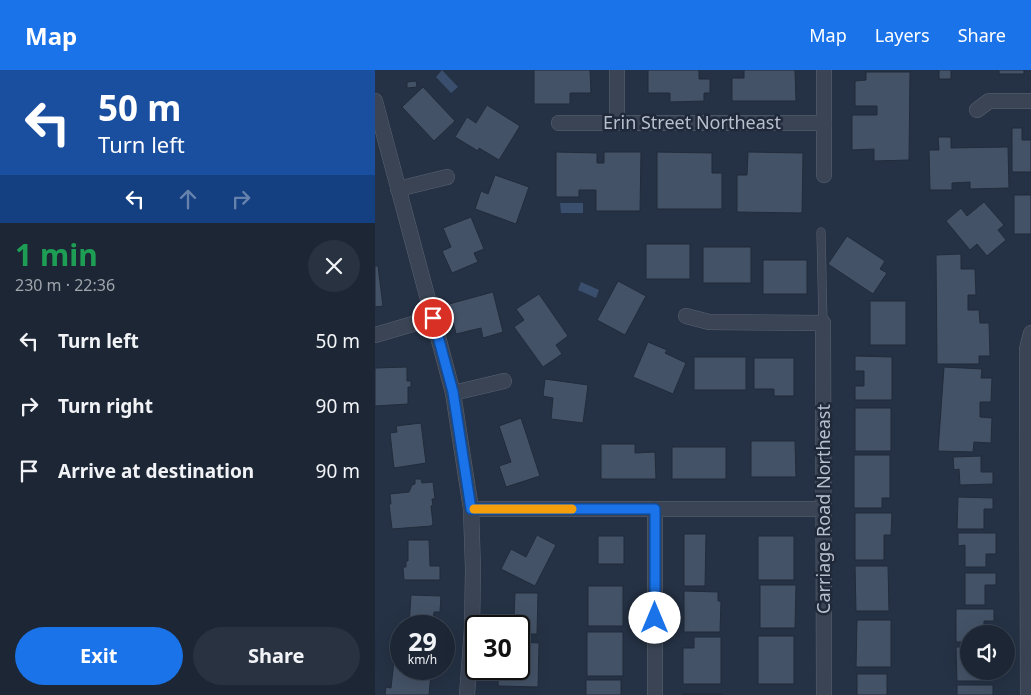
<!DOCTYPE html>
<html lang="en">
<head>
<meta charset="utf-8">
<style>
  :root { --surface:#1c2634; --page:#293240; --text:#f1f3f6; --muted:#a0a5ac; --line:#3a434f; --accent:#1a73e8 }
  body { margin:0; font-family:"Noto Sans",sans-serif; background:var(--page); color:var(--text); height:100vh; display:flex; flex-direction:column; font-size:19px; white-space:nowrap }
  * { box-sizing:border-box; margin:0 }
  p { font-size:16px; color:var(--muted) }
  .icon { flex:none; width:28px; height:28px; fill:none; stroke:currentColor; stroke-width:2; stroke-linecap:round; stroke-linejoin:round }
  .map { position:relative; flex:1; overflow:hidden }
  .details { display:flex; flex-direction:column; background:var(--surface); width:375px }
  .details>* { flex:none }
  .banner { background:#1a4fa0; color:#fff; overflow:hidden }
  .fabs { position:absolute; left:585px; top:555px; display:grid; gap:10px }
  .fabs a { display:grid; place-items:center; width:55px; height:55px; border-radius:50%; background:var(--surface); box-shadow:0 5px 20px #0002,0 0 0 1px var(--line); font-size:25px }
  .speed { position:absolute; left:15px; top:545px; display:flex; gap:10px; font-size:25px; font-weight:700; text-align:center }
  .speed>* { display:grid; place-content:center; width:65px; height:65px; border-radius:50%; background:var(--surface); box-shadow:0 5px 20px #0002,0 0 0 1px var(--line); line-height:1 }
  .speed small { font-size:12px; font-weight:400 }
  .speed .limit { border:2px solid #111; border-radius:8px; background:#fff; color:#111 }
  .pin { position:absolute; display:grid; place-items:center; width:42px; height:42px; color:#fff; margin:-21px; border:2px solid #fff; border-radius:50%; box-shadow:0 1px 5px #0007 }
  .me { position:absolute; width:55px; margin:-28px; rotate:0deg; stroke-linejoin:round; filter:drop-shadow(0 0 4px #0008) }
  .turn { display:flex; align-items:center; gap:18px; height:105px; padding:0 15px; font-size:22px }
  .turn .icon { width:65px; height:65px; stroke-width:2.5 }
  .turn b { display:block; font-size:35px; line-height:42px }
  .lanes { display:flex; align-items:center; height:48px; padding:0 15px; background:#0003; justify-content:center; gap:25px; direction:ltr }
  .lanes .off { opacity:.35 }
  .round { display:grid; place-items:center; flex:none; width:52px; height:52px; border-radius:26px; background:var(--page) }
  .headline { display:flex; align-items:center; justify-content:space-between; height:85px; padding:0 15px }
  h1 { font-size:30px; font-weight:700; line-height:38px; color:#1e9e55 }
  .primary-button { display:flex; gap:10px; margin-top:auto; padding:10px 15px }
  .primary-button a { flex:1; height:58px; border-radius:30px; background:var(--accent); color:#fff; font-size:20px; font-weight:700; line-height:58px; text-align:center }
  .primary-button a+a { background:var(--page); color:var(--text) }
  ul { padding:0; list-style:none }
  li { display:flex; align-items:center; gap:15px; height:65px; padding:0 15px }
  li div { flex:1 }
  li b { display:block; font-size:19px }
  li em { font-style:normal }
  header { display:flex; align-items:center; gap:30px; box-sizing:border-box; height:70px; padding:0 25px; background:var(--accent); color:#fff }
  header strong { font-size:24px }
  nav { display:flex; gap:28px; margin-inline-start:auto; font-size:18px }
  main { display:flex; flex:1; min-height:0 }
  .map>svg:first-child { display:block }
  .water { fill:#3a4e6e }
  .building { fill:#445267; stroke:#212b3b }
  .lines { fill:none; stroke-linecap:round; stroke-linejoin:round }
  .service-casing { stroke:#596271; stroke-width:9 }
  .minor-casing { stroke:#596271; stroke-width:16 }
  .service { stroke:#3a4454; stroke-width:8 }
  .minor { stroke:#3a4454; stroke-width:15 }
  .route-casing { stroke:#114b97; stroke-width:12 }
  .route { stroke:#1a73e8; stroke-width:9 }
  .slow { stroke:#f59e0b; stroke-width:9 }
  .labels { text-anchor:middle; stroke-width:5; stroke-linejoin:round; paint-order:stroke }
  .street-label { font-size:18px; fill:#b8bfcd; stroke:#1f293a }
</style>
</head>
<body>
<header>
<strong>Map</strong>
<nav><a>Map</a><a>Layers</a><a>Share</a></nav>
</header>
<main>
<section class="details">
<div class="banner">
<div class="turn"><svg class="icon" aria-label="left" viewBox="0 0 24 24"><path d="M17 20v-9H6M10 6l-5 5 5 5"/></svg><div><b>50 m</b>Turn left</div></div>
<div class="lanes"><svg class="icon" aria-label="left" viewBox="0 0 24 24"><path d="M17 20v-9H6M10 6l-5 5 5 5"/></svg><svg class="icon off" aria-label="ahead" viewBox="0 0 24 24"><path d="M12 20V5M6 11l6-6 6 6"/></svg><svg class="icon off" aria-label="right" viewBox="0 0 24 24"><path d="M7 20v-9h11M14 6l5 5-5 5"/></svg></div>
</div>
<div class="headline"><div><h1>1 min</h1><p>230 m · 22:36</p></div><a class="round"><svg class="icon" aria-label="close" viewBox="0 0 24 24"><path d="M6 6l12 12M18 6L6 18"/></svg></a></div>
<ul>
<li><svg class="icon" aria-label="left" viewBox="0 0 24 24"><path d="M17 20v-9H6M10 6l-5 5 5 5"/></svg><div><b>Turn left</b></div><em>50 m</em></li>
<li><svg class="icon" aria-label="right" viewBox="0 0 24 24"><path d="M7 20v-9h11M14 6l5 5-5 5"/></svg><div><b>Turn right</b></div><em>90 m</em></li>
<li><svg class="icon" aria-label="arrive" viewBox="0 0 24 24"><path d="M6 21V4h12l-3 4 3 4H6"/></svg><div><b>Arrive at destination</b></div><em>90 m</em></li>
</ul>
<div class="primary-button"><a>Exit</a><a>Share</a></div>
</section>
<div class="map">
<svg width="656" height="625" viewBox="0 0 656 625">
  <rect width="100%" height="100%" fill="#253245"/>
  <g class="water">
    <polygon points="67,0 83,17 76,23 61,7"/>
    <polygon points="185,133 208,133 208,143 186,143"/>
    <polygon points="206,212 224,220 221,228 203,220"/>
  </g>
  <g class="building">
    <polygon points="159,0 215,0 216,23 195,23 195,34 159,34"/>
    <polygon points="273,0 324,0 324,9 335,9 335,23 329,23 329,31 295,32 295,23 273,23"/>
    <polygon points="369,0 420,0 421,31 357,31 357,8 369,8"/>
    <rect x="564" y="0" width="12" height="9"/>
    <rect x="624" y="0" width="25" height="4"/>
    <polygon points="491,2 535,2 534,90 499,91 499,79 477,80 477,45 502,45 502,36 480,36 480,11 491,10"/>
    <polygon points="41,11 42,17 32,18 32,12"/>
    <polygon points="48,17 80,51 59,71 27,37"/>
    <polygon points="112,35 145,56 124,90 104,78 103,81 80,67 92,47 101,53"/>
    <polygon points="637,58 647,58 647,70 656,70 656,102 637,102"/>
    <polygon points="563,67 576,67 576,78 633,77 634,118 595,119 595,112 577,113 577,120 555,120 554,80 564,80"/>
    <polygon points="181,82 222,83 222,93 229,93 229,82 266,82 265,141 221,141 221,120 204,120 204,127 181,127"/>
    <polygon points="282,82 337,83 337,103 347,103 347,139 282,139"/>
    <polygon points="373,82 428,83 427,143 362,142 362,105 372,105"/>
    <polygon points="120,105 154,117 141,154 100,139 106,121 113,124"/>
    <rect x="639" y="125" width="17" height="39"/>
    <polygon points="609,132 629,155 623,160 631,170 612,186 602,174 595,180 571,151 586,138 592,146"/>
    <polygon points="96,147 109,179 99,183 103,192 77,203 67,181 76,177 68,158"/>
    <polygon points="472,166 510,191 505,199 512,203 498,224 453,194"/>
    <rect x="271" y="174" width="44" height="35"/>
    <rect x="328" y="177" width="48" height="36"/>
    <polygon points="586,184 586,199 600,199 601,225 593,225 593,240 604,240 605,253 614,253 615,286 604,286 604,294 562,294 561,185"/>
    <rect x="388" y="190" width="44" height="34"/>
    <polygon points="0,196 3,196 8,236 0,237"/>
    <polygon points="243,211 271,226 250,265 222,250"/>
    <polygon points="118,222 128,262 108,268 106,258 81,264 74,234"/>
    <polygon points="164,224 193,266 181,275 187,284 168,297 139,257 149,250 141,239"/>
    <rect x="495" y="231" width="36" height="44"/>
    <polygon points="273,272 292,280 290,283 311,293 298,324 258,307"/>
    <polygon points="480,286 517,287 517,330 480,330 480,316 489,316 489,301 480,301"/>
    <rect x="319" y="287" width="52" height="33"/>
    <polygon points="379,288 419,288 419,326 399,326 399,319 379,319"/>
    <polygon points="32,297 32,311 36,311 36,317 33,317 33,334 0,336 0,298"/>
    <polygon points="569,297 607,299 606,308 617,308 616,332 605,332 605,347 617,348 616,373 599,372 598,382 563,381"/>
    <polygon points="170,309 213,315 208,353 176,349 178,328 168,326"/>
    <rect x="480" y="338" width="36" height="43"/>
    <polygon points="146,348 165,406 131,417 124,396 136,392 124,356"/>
    <polygon points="46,353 51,393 19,398 15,363 22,362 21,356"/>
    <polygon points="376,371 420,371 421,407 376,407"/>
    <polygon points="226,374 260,374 260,383 280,382 281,409 226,409"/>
    <rect x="297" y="377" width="54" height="32"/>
    <polygon points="479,385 515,385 515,428 507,428 507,438 479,438"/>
    <polygon points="606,386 606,402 618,402 618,414 585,415 584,399 579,400 578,387"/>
    <polygon points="40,409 46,409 47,413 58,412 60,429 57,429 58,435 56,436 58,454 56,456 17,459 14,434 16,434 15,424 34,422 37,415 40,414"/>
    <polygon points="583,427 618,428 618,439 609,439 609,459 582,459"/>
    <polygon points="480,443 517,443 516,465 509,465 509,490 480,490"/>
    <polygon points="583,463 621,463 621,484 611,484 611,497 590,497 590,475 583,476"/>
    <polygon points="309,464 331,464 330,516 309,516"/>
    <polygon points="162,465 181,475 160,516 126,499 136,479 151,487"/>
    <rect x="223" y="466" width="26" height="28"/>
    <rect x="383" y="466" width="36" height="44"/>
    <polygon points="33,470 54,470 55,496 65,496 65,510 29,510 28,497 31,497 31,491 33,491"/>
    <polygon points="480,496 513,496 514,541 481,541"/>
    <polygon points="590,503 621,503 621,515 610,515 610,535 590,535"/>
    <polygon points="385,515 421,515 420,558 385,558"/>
    <rect x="213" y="516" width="35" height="40"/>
    <polygon points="309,521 343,522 343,531 346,531 345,562 309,562"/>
    <polygon points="140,523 163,523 162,564 144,564 144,556 129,556 129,548 139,548"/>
    <polygon points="36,525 66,526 65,542 59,542 58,556 34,556"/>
    <polygon points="581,539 619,539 619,551 609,551 609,564 594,564 594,572 581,572"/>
    <polygon points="482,550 516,550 516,597 481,597"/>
    <rect x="212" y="562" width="36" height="44"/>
    <rect x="383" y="566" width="36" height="48"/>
    <polygon points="319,567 346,567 346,614 308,614 308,578 319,578"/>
    <polygon points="144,572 164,573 163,617 123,616 124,599 144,599"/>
    <polygon points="581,577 594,577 594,601 614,601 614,611 582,611"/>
    <polygon points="19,590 26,591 26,599 61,599 61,604 56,604 54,625 10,625 11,617 16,618"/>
    <rect x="482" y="604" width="30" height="21"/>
    <rect x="211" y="610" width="35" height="15"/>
    <rect x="582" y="615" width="36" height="10"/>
    <rect x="308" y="624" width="39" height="1"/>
  </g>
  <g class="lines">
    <g class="service-casing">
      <polyline id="service" points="446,162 448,253"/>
    </g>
    <g class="minor-casing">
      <g id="minor">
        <polyline points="449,0 449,105"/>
        <polyline points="0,31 78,323 96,439 98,499 97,558 92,625"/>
        <polyline points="602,40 614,31 656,31"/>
        <polyline points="184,53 449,53"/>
        <polyline points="242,53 242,0"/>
        <polyline points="23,119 72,107"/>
        <polyline points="311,246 334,252 448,253 449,625"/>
        <polyline points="0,265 58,248"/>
        <polyline points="78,323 129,311"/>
        <polyline points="96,439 449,439"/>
        <polyline points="280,625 280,439"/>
        <polyline points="653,625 652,279 656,263"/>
      </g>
    </g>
    <use href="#service" class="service"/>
    <use href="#minor" class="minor"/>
  </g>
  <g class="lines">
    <g class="route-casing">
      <polyline id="route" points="58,248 78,322 96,439 280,439 280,548"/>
    </g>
    <use href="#route" class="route"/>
    <polyline class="slow" points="99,439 197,439"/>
  </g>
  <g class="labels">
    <g class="street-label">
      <text x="317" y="59">Erin Street Northeast</text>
      <text transform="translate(449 439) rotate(-90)" y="6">Carriage Road Northeast</text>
    </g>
  </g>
</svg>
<div class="fabs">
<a><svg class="icon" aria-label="sound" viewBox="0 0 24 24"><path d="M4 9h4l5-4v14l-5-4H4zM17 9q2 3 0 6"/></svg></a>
</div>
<div class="speed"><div>29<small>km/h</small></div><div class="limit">30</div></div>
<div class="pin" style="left:58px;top:248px;background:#d93025"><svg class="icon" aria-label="arrive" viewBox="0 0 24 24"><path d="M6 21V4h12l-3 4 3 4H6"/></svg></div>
<svg class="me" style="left:280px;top:548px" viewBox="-20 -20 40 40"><circle r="19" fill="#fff"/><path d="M0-13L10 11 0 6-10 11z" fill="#1a73e8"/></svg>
</div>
</main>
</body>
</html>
